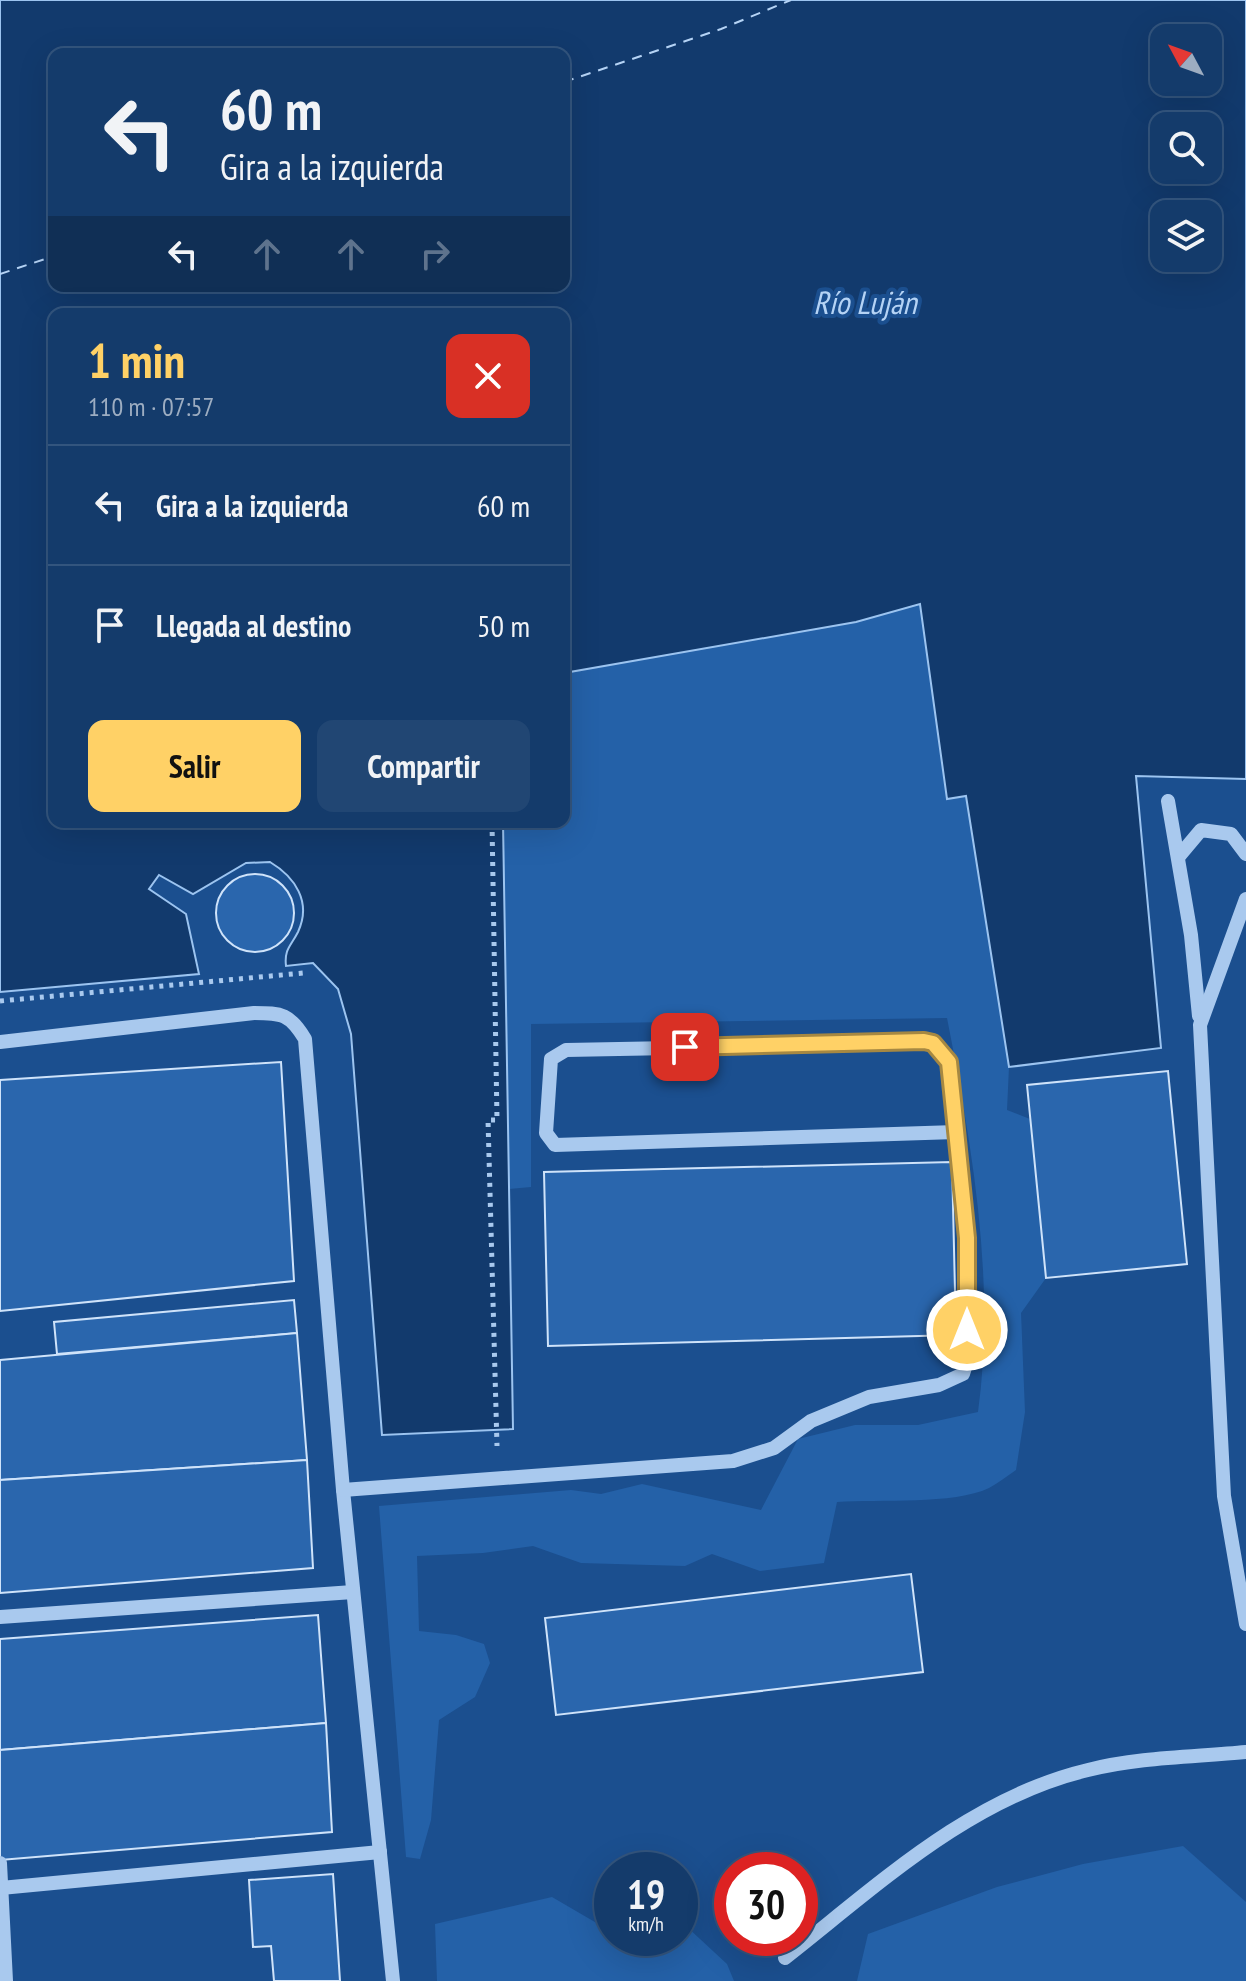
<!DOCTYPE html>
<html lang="es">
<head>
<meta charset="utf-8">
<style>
  :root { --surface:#143b6b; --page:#214673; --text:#f1f3f6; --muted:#9dadc1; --line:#33557e; --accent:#ffd166 }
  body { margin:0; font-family:"PT Sans Narrow",sans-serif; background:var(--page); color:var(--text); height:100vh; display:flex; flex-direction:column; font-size:30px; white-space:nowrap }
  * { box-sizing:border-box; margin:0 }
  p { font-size:26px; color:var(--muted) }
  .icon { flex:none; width:44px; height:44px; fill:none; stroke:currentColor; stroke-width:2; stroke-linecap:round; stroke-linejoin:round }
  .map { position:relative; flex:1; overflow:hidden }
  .sheet { position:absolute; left:48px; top:308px; width:522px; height:520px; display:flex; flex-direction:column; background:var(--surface); border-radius:16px; box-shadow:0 8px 32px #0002,0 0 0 2px var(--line) }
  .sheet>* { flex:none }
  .banner { position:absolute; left:48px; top:48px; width:522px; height:244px; border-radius:16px; box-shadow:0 8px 32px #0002,0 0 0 2px var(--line); background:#143b6b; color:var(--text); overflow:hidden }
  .needle { width:52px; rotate:311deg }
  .tools { position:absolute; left:1150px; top:24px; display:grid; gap:16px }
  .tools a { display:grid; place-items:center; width:72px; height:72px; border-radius:16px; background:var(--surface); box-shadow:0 8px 32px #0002,0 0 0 2px var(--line); font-size:40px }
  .speed { position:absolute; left:594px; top:1852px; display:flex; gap:16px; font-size:40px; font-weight:700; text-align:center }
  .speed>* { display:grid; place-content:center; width:104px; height:104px; border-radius:50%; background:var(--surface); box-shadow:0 8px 32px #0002,0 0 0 2px var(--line); line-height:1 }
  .speed small { font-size:20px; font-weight:400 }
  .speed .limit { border:12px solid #d22; background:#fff; color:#111 }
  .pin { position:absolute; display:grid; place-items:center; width:68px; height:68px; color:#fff; margin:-34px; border-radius:16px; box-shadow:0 4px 12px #0006 }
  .me { position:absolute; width:88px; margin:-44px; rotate:0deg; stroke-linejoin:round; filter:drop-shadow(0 0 6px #0008) }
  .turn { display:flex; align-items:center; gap:28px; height:168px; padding:0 40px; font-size:36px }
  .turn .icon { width:104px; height:104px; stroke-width:2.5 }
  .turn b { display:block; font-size:56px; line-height:68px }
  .lanes { display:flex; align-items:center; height:76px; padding:0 40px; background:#0003; justify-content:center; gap:40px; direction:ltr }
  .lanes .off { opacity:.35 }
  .round { display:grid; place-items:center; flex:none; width:84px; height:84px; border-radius:16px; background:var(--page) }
  .overview { display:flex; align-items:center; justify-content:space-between; height:136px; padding:0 40px }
  h1 { font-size:48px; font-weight:700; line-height:60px; color:var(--accent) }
  .cta { display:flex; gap:16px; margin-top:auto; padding:16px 40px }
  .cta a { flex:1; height:92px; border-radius:16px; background:var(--accent); color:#111; font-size:32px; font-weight:700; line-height:92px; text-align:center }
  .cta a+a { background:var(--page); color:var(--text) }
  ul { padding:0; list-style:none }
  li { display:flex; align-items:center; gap:24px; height:120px; padding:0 40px; border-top:2px solid var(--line) }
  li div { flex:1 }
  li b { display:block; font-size:30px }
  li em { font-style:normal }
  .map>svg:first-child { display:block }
  .green { fill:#2461a8 }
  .water { fill:#123a6d; stroke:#9cc4f0; stroke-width:2; fill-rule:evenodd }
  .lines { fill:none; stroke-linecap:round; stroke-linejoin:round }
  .ferry { stroke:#b5d3f5; stroke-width:2; stroke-dasharray:10 8; stroke-linecap:butt }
  .building { fill:#2a66ad; stroke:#cfe3fa; stroke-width:2 }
  .path { stroke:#a9c9ee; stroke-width:5; stroke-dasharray:4 6; stroke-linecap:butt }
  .minor { stroke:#a9c9ee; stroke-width:14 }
  .route-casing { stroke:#a68842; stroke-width:20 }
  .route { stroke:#ffd166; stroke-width:14 }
  .labels { text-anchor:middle; stroke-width:8; stroke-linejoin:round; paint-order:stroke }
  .water-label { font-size:32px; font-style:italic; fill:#b5d3f5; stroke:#1b4f8f }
</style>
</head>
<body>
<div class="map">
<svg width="1246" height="1981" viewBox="0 0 1246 1981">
  <rect width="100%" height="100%" fill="#1b4f8f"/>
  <g class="green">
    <path d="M920 604 947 798 966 795 1009 1067 1007 1110 1030 1119 1046 1278 1021 1313 1025 1412 1016 1470C1007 1476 998 1483 989 1488 954 1505 879 1499 837 1502L824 1563 760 1571 712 1554 685 1566 581 1563 533 1546 483 1553 417 1556 419 1631 456 1635 484 1644 490 1663 475 1697 439 1720 431 1820 420 1859 406 1857 379 1506 571 1490 601 1494 642 1484 761 1510 798 1439 855 1425H918L978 1412C996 1282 972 1146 947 1018L531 1024V1187L509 1189 503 822H564V673L856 622Z"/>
    <polygon points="1183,1846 1246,1902 1246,1981 857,1981 868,1934 997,1887 1083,1864"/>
    <polygon points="552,1897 612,1932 612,1938 629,1942 644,1938 680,1938 680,1928 686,1926 727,1964 734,1981 437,1981 435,1924"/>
  </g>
  <path class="water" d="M0 0H1246V779L1136 776 1161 1048 1009 1067 966 796 947 799 920 604 856 622 564 673V314H54V822H503L513 1429 382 1435 351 1034 338 989 313 963 286 966C284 949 291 946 298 932 312 902 295 877 270 862L246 863 193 894 159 875 149 889 186 914 199 974 0 992ZM1164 38H1208V82H1164ZM54 54H564V286H54ZM1164 126H1208V170H1164ZM1164 214H1208V258H1164Z"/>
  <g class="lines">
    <g class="ferry">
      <polyline points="564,82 721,29 791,0"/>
      <polyline points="0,274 54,256"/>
    </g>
  </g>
  <g class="building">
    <circle cx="255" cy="913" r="39"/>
    <polygon points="281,1062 294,1281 0,1311 0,1080"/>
    <polygon points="1168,1071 1187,1264 1046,1278 1027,1085"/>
    <polygon points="952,1162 956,1335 548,1346 544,1172"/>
    <polygon points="294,1300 297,1333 57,1354 54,1322"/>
    <polygon points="297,1333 307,1460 0,1480 0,1360"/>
    <polygon points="307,1460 313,1568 0,1593 0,1480"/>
    <polygon points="911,1574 923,1672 556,1715 545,1618"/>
    <polygon points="318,1615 326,1723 0,1750 0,1639"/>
    <polygon points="326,1723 332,1832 0,1860 0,1750"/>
    <polygon points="333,1874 340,1981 274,1981 271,1946 253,1947 249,1880"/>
  </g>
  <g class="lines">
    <g class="path">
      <polyline points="492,822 497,1120 488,1120 497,1446"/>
      <polyline points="0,1001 303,973"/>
    </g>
    <g class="minor">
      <polyline points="1168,801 1191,935 1199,1016"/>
      <polyline points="1180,855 1201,830 1231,834 1246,854"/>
      <polyline points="1246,899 1200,1025 1224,1496 1246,1624"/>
      <path d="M0 1042 254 1013C282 1013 290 1014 305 1039L343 1490 393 1981"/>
      <polyline points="343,1490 733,1461 774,1448 811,1421 869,1397 939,1385 963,1374 967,1361 967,1238 949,1062 933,1043 566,1050 551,1059 546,1133 555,1145 956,1132"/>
      <polyline points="0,1617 353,1592"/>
      <polyline points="0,1863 6,1981"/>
      <polyline points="1,1888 380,1852"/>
      <path d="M785 1958C878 1885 970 1798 1088 1770 1138 1757 1195 1757 1246 1752"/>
    </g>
  </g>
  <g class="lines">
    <g class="route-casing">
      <polyline id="route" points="685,1047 924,1041 933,1043 949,1062 967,1238 967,1330"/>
    </g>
    <use href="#route" class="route"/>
  </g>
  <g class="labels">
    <g class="water-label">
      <text x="865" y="314">Río Luján</text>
    </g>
  </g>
</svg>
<div class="tools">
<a><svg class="needle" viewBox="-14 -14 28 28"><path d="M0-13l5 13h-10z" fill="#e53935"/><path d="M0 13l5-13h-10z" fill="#9dadc1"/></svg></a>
<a><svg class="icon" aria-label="search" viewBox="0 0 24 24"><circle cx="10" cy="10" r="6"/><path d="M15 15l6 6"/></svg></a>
<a><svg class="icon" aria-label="layers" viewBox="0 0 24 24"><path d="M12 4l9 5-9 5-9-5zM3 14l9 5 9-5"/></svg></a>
</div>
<div class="speed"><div>19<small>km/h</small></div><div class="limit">30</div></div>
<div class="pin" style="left:685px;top:1047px;background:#d93025"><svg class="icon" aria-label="arrive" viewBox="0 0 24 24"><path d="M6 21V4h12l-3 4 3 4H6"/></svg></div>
<svg class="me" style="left:967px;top:1330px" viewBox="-20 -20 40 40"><circle r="17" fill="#ffd166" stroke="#fff" stroke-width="3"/><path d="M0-11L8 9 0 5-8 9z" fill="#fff"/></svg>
<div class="banner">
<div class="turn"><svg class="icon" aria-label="left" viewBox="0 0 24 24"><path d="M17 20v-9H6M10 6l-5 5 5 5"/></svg><div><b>60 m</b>Gira a la izquierda</div></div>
<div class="lanes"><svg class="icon" aria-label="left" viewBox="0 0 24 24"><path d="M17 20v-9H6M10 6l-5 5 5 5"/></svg><svg class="icon off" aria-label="ahead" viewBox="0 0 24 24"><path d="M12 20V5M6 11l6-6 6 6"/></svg><svg class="icon off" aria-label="ahead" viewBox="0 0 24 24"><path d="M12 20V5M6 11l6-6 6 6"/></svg><svg class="icon off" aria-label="right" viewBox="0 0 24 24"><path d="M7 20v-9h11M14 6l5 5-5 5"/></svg></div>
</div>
<section class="sheet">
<div class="overview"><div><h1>1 min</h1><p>110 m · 07:57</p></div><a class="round" style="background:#d93025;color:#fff"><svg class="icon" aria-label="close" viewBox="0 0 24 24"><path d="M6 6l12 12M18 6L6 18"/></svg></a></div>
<ul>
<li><svg class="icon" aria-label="left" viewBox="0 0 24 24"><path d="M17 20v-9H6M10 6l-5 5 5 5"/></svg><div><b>Gira a la izquierda</b></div><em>60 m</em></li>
<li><svg class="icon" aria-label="arrive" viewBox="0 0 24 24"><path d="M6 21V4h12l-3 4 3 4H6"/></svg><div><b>Llegada al destino</b></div><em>50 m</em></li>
</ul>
<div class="cta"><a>Salir</a><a>Compartir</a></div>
</section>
</div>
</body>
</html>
